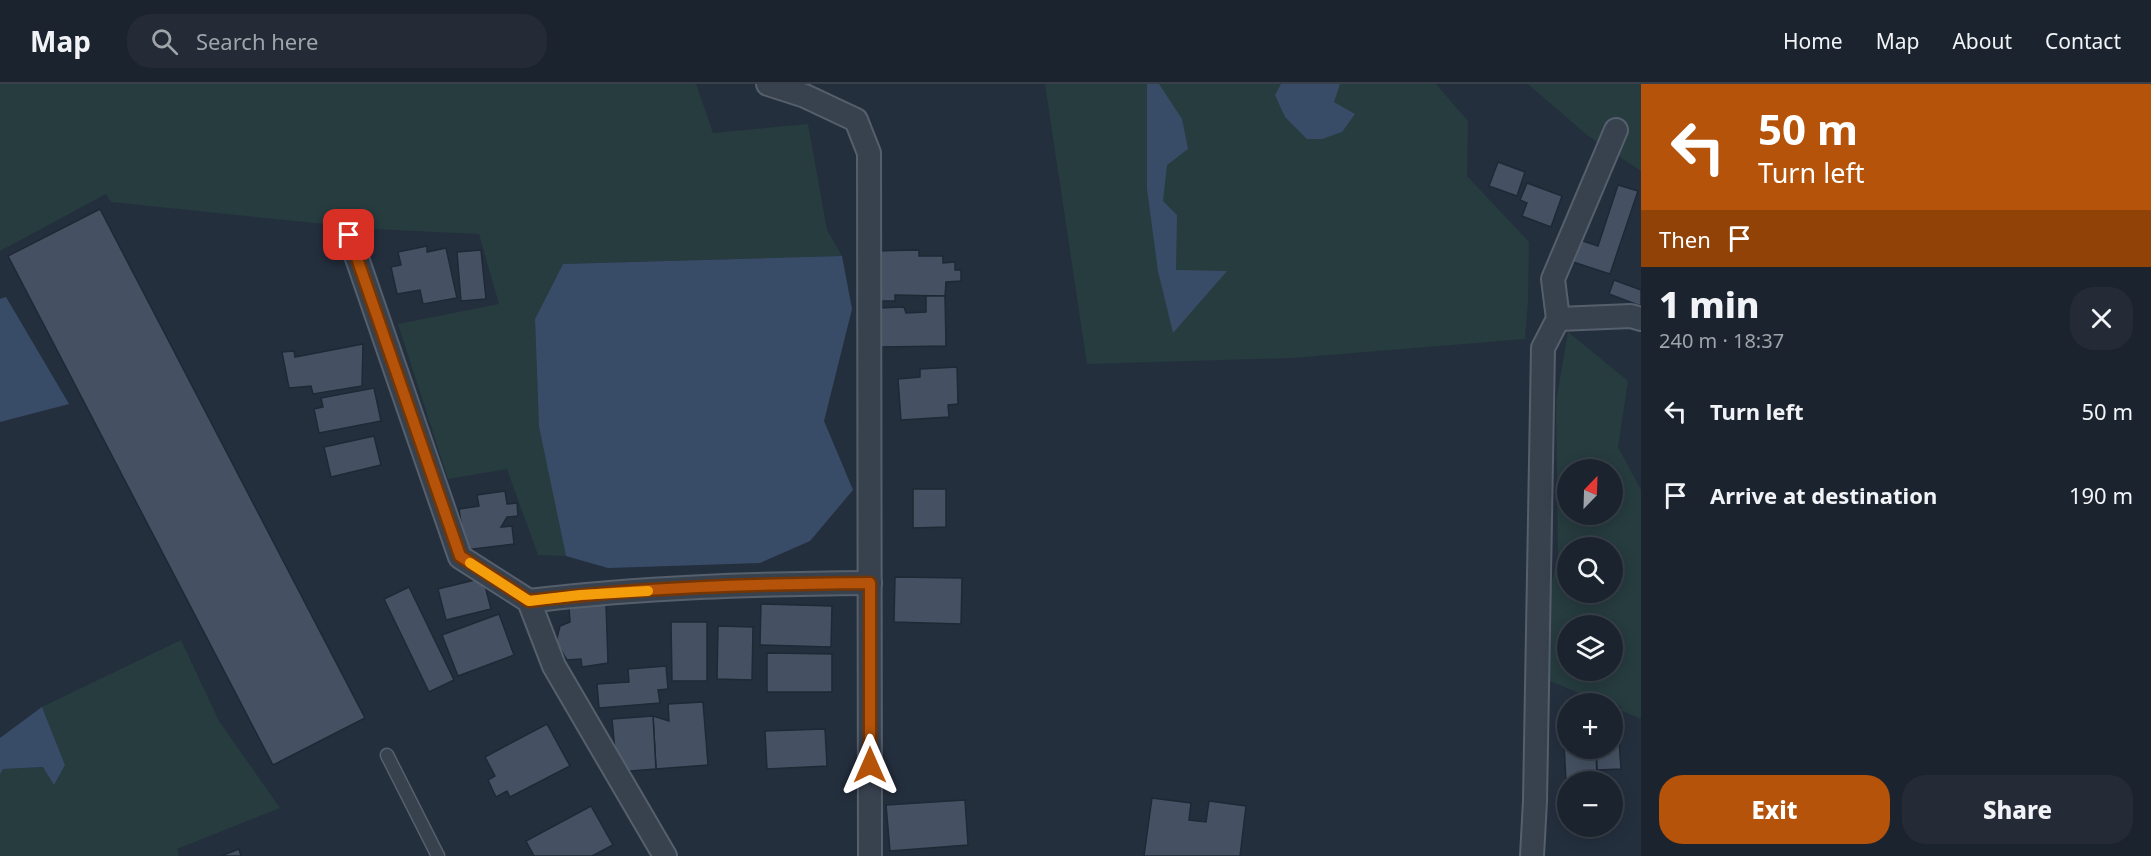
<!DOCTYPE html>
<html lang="en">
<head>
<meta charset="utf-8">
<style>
  :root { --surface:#1b232e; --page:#242b36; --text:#f1f3f6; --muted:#a0a4aa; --line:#39404a; --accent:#b45309 }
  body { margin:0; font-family:"Noto Sans",sans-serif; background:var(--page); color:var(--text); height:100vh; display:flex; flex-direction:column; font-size:22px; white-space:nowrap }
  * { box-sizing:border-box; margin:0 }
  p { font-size:20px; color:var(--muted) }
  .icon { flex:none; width:33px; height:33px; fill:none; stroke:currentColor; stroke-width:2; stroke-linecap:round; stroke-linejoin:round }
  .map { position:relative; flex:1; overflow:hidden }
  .details { display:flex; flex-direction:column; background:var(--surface); width:510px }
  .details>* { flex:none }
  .banner { background:#b45309; color:#fff; overflow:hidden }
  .needle { width:39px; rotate:23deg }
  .buttons { position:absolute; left:1557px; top:375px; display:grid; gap:12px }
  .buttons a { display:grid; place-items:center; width:66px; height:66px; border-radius:50%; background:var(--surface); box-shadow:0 3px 15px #0003,0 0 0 2px var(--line); font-size:30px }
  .pin { position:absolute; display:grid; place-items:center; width:51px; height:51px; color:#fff; margin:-26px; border-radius:12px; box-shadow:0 3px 9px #0006 }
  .me { position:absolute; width:66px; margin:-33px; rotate:0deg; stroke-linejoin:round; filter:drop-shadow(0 0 4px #0008) }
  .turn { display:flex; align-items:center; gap:21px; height:126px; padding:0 18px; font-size:27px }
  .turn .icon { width:78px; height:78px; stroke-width:2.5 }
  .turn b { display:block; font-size:42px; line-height:51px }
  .then { display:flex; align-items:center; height:57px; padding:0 18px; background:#0003; gap:12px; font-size:22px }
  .round { display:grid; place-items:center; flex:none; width:63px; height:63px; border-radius:24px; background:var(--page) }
  .head { display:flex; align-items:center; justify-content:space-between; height:102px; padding:0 18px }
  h1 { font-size:36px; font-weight:800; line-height:45px }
  .cta { display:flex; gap:12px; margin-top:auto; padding:12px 18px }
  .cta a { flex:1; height:69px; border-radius:24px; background:var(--accent); color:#fff; font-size:24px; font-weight:800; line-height:69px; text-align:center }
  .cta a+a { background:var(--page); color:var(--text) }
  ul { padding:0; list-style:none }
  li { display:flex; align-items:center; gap:18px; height:84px; padding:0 18px }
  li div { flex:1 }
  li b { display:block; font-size:22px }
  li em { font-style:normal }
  header { display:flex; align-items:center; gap:36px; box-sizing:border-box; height:84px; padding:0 30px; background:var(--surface); border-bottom:2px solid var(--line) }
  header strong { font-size:28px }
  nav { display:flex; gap:33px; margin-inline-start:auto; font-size:21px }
  .search { width:420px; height:54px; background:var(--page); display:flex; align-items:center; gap:15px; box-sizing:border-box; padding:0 21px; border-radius:24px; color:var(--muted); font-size:22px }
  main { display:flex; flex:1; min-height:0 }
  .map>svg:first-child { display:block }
  .green { fill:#263c3f; fill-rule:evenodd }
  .water { fill:#394c67 }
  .building { fill:#455162; stroke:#1f2835; stroke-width:1.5 }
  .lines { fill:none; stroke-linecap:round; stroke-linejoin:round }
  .service-casing { stroke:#565f6c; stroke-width:15 }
  .minor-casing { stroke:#565f6c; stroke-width:26 }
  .service { stroke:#38414e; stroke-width:12 }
  .minor { stroke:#38414e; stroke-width:22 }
  .route-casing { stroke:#753606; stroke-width:15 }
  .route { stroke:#b45309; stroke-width:10 }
  .slow { stroke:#f59e0b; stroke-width:10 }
</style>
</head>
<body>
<header>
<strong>Map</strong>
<div class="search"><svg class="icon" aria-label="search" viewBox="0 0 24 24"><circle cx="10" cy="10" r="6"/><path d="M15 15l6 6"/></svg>Search here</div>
<nav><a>Home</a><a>Map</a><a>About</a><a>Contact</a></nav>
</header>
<main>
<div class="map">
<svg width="1641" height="772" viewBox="0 0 1641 772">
  <rect width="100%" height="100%" fill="#242f3e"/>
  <g class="green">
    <polygon points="0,0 696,0 713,49 808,40 827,146 842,172 563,180 535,235 539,343 566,472 538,471 507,385 448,395 398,240 499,220 479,150 372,145 111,118 106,110 0,167"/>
    <polygon points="1045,0 1436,0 1468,37 1467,92 1529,158 1528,217 1525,255 1292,274 1087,280"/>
    <polygon points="1528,0 1641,0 1641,87 1587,51"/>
    <path d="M1568 248 1628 297 1618 363 1641 406V635L1613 623 1612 620 1604 619 1545 595 1549 507 1558 474 1556 318ZM1568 386H1612V430H1568ZM1568 464H1612V508H1568ZM1568 542H1612V586H1568Z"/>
    <polygon points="181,556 219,637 280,724 177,765 179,772 0,772 0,690 3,685 44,683 54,701 65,681 42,623"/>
  </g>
  <g class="water">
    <polygon points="1147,0 1159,0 1182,35 1188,65 1167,81 1163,117 1177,131 1176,186 1227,187 1173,249 1158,187 1147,105"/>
    <polygon points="1281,0 1340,0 1334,18 1355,30 1342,48 1322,55 1307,55 1285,33 1275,11"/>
    <polygon points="842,172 852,225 824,337 853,406 810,457 760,479 608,484 566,472 539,343 535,235 563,180"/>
    <polygon points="6,213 69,320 0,338 0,215"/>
    <polygon points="42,623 65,681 54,701 43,683 3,685 0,690 0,654"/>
  </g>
  <g class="building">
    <polygon points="1498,78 1525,88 1517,112 1489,102"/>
    <polygon points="1527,99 1562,112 1551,143 1522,132 1527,119 1520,116"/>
    <polygon points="1618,101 1638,107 1610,190 1570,177 1577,155 1598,162"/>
    <polygon points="100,125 365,634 273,681 8,172"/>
    <polygon points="427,162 427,168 446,164 457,214 423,220 420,206 397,210 391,183 401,181 398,168"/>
    <polygon points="481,166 486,215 461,217 457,168"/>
    <polygon points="919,166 919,172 943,172 943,179 955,178 955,186 961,186 961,197 946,198 945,212 895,211 895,217 876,217 874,167"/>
    <polygon points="1614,196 1641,206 1641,222 1609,210"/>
    <polygon points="926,212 945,212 946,262 879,263 878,224 904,223 906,229 926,228"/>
    <polygon points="363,260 362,302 313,310 311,302 289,304 282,268 294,267 295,273"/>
    <polygon points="957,283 958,320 948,321 949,333 901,336 898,295 920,293 920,285"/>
    <polygon points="374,304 381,337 319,349 314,325 323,323 321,314"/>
    <polygon points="374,352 381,381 331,393 324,363"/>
    <polygon points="913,405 946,405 946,443 913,444"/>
    <polygon points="505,407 507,420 517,419 518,432 507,433 501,443 512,442 514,460 465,466 459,425 479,422 477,411"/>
    <polygon points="895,493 962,494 961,540 894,538"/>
    <polygon points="483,494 491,525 446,536 438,505"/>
    <polygon points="409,503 454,596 429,608 384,515"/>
    <polygon points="606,520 608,579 582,583 581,575 567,576 556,558 560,542 570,538 569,523"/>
    <polygon points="761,520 832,522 831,563 760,561"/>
    <polygon points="499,530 514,571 458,592 442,551"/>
    <polygon points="671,538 707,538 707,597 672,597"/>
    <polygon points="718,542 753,543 752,596 717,595"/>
    <polygon points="767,569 832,570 832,608 767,608"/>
    <polygon points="666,582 668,605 658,606 660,619 599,624 597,600 629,598 628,585"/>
    <polygon points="703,618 708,681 656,685 653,632 669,637 668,620"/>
    <polygon points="1612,623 1620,623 1621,635 1612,636"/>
    <polygon points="653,632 656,685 617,688 612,635"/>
    <polygon points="547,640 570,682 510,713 507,707 496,713 488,696 495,692 485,673"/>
    <polygon points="1612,641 1618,641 1621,685 1597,686 1596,664 1612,664"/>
    <polygon points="1563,642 1568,642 1568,664 1596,664 1597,696 1566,697"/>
    <polygon points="825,645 827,682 767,685 765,647"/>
    <polygon points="1152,714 1191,719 1189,736 1206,738 1209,717 1246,722 1240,772 1144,772"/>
    <polygon points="965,716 968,761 890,767 886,721"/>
    <polygon points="591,722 613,761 592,772 534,772 526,757"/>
    <polygon points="239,765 241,772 221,772"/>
  </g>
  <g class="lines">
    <g class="service-casing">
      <polyline id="service" points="387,671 438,772"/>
    </g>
    <g class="minor-casing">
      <g id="minor">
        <polyline points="768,0 805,12 856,36 869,69 870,772"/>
        <polyline points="349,151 460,473 529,517 554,582 665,772"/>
        <polyline points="1558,235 1631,232 1641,235"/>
        <path d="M529 517C642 503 756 500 870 499"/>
        <polyline points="1532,772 1535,717 1543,264 1558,235 1553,195 1616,46"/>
      </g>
    </g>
    <use href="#service" class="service"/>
    <use href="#minor" class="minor"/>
  </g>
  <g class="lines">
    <g class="route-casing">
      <path id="route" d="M349 151 460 472 529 517C642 503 756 500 870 499V681"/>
    </g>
    <use href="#route" class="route"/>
    <polyline class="slow" points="470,479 529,517 580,511 648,507"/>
  </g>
</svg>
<div class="buttons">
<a><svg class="needle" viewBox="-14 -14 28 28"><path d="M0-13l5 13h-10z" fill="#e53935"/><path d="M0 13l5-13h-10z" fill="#a0a4aa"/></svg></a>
<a><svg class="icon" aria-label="search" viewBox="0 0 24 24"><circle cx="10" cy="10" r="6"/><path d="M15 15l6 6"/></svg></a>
<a><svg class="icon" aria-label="layers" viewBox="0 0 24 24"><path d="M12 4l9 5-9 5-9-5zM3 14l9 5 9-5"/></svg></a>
<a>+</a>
<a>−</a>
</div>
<div class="pin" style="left:349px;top:151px;background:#d93025"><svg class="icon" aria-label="arrive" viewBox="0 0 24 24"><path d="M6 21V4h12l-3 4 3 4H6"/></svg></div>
<svg class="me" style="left:870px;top:681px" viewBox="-20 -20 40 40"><path d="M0-17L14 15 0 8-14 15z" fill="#b45309" stroke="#fff" stroke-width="4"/></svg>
</div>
<section class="details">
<div class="banner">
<div class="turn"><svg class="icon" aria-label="left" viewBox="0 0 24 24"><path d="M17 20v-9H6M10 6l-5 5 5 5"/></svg><div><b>50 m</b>Turn left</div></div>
<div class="then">Then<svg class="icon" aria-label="arrive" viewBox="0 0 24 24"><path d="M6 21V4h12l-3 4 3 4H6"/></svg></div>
</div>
<div class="head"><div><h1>1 min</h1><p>240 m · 18:37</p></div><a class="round"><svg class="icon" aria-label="close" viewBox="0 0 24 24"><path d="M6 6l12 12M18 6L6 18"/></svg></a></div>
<ul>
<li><svg class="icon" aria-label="left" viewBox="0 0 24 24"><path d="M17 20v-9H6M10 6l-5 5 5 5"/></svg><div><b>Turn left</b></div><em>50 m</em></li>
<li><svg class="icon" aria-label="arrive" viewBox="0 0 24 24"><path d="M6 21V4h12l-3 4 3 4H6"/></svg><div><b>Arrive at destination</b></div><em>190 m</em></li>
</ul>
<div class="cta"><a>Exit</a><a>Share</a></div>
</section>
</main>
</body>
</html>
